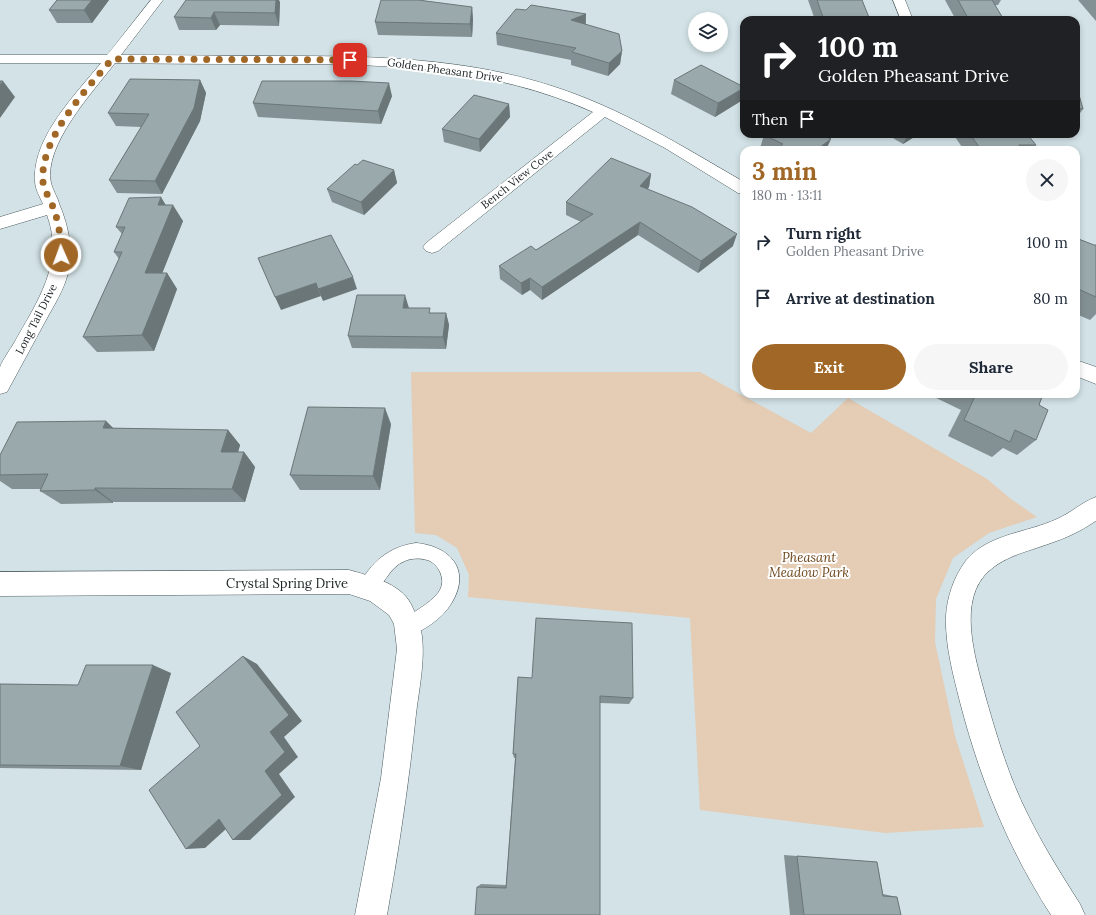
<!DOCTYPE html>
<html lang="en">
<head>
<meta charset="utf-8">
<style>
  :root { --surface:#fff; --page:#f6f6f7; --text:#1f2937; --muted:#747a83; --accent:#a16726 }
  body { margin:0; font-family:Lora,serif; background:var(--page); color:var(--text); height:100vh; display:flex; flex-direction:column; font-size:15px; white-space:nowrap }
  * { box-sizing:border-box; margin:0 }
  p { font-size:13px; color:var(--muted) }
  .icon { flex:none; width:22px; height:22px; fill:none; stroke:currentColor; stroke-width:2; stroke-linecap:round; stroke-linejoin:round }
  .map { position:relative; flex:1; overflow:hidden }
  .panel { position:absolute; left:740px; top:146px; width:340px; height:252px; display:flex; flex-direction:column; background:var(--surface); border-radius:12px; box-shadow:0 2px 6px #0003 }
  .panel>* { flex:none }
  .banner { position:absolute; left:740px; top:16px; width:340px; height:122px; border-radius:12px; box-shadow:0 2px 6px #0003; background:#202124; color:#fff; overflow:hidden }
  .tools { position:absolute; left:688px; top:12px; display:grid; gap:8px }
  .tools a { display:grid; place-items:center; width:40px; height:40px; border-radius:50%; background:var(--surface); box-shadow:0 2px 6px #0003; font-size:20px }
  .pin { position:absolute; display:grid; place-items:center; width:34px; height:34px; color:#fff; margin:-17px; border-radius:8px; box-shadow:0 2px 6px #0006 }
  .me { position:absolute; width:44px; margin:-22px; rotate:358deg; stroke-linejoin:round; filter:drop-shadow(0 0 3px #0008) }
  .turn { display:flex; align-items:center; gap:14px; height:84px; padding:0 12px; font-size:18px }
  .turn .icon { width:52px; height:52px; stroke-width:2.5 }
  .turn b { display:block; font-size:28px; line-height:34px }
  .then { display:flex; align-items:center; height:38px; padding:0 12px; background:#0003; gap:8px; font-size:15px }
  .round { display:grid; place-items:center; flex:none; width:42px; height:42px; border-radius:21px; background:var(--page) }
  .headline { display:flex; align-items:center; justify-content:space-between; height:68px; padding:0 12px }
  h1 { font-size:24px; font-weight:800; line-height:30px; color:var(--accent) }
  .primary-button { display:flex; gap:8px; margin-top:auto; padding:8px 12px }
  .primary-button a { flex:1; height:46px; border-radius:24px; background:var(--accent); color:#fff; font-size:16px; font-weight:800; line-height:46px; text-align:center }
  .primary-button a+a { background:var(--page); color:var(--text) }
  ul { padding:0; list-style:none }
  li { display:flex; align-items:center; gap:12px; height:56px; padding:0 12px }
  li div { flex:1 }
  li b { display:block; font-size:15px }
  li em { font-style:normal }
  .map>svg:first-child { display:block }
  .green { fill:#e4ccb5 }
  .lines { fill:none; stroke-linecap:round; stroke-linejoin:round }
  .lane-casing { stroke:#4e5c60; stroke-width:1 }
  .street-casing { stroke:#4e5c60; stroke-width:1 }
  .lane { fill:#fff; fill-rule:evenodd }
  .street { fill:#fff; fill-rule:evenodd }
  .wall { fill:#849194 }
  .shaded-wall { fill:#6b7678 }
  .building { fill:#99a9ac; stroke:#6b7678 }
  .route { stroke:#a16726; stroke-width:7; stroke-dasharray:0 12.6 }
  .labels { text-anchor:middle; stroke-width:4; stroke-linejoin:round; paint-order:stroke }
  .far-street-label { font-size:11px; fill:#1b2223; stroke:#fff }
  .park-label { font-size:13px; font-style:italic; fill:#6e471c; stroke:#fff }
  .street-label { font-size:13px; fill:#1b2223; stroke:#fff }
</style>
</head>
<body>
<div class="map">
<svg width="1096" height="915" viewBox="0 0 1096 915">
  <rect width="100%" height="100%" fill="#d2e2e6"/>
  <polygon class="green" points="411,372 700,372 811,433 848,398 987,479 1011,499 1037,517 989,533 953,558 936,599 935,642 955,736 984,827 885,833 700,810 690,618 468,597 469,575 457,548 436,535 415,533"/>
  <g class="lines">
    <g class="lane-casing">
      <path id="lane" d="M416 543C451 546 472 571 451 604 442 619 423 631 407 637L400 635 398 628C405 610 453 600 440 572 438 567 432 561 427 560 420 558 412 558 405 561 388 567 384 589 368 596L362 593 359 587C369 563 390 546 416 543Z"/>
    </g>
    <g class="street-casing">
      <g id="street">
        <path d="M151 0H163L121 55C175 55 230 56 284 56 374 56 465 58 552 86 621 108 682 146 744 182V194L738 193 665 148 605 117 438 251 432 253 426 251 423 247 426 243 593 112C491 67 391 64 281 64 226 64 170 64 115 63 93 92 43 145 51 183 53 191 58 198 60 206 68 225 74 252 68 273 64 290 54 305 46 320 33 344 20 368 7 392L0 394C0 386 0 374 0 367 3 359 10 350 14 343 37 302 65 263 47 215L0 229V217L43 204C40 197 35 189 35 181 32 138 75 95 101 63H0V55H107Z"/>
        <polygon points="893,0 905,0 913,20 901,20"/>
        <polygon points="1076,360 1096,367 1096,384 1076,376"/>
        <path d="M1096 497V521L1094 522C1081 531 1066 538 1051 543 1027 552 1002 556 984 576 957 608 978 667 987 702 998 740 1009 777 1027 813 1042 844 1061 874 1080 904L1085 915H1051C1008 848 980 779 960 702 953 674 945 645 946 616 947 597 954 577 965 562 986 534 1027 533 1057 519 1071 513 1082 502 1096 497Z"/>
        <path d="M349 570C370 576 400 583 411 604 416 614 420 625 422 636 425 662 419 689 416 714 409 782 399 848 387 915H355L381 778 397 649 394 624 389 615 370 601 349 594 0 596V572Z"/>
      </g>
    </g>
    <use href="#lane" class="lane"/>
    <use href="#street" class="street"/>
  </g>
  <g class="wall">
    <polygon points="57,0 109,0 92,23 57,23 49,10"/>
    <polygon points="808,0 862,0 870,20 815,20"/>
    <polygon points="945,0 1001,0 998,5 995,5 1004,20 956,20"/>
    <polygon points="1078,0 1096,0 1096,21"/>
    <polygon points="280,2 279,26 220,25 216,30 179,30 174,17"/>
    <polygon points="472,7 473,20 472,37 378,35 375,22"/>
    <polygon points="526,10 586,14 586,24 622,51 620,64 608,76 571,65 571,60 497,45 496,33"/>
    <polygon points="200,80 206,93 200,121 162,194 117,193 109,180 141,127 116,126 108,113"/>
    <polygon points="674,80 744,87 744,89 741,101 715,117 671,94"/>
    <polygon points="1076,84 1083,109 1076,119"/>
    <polygon points="392,96 381,124 258,117 253,103"/>
    <polygon points="509,104 510,117 480,152 444,142 442,129"/>
    <polygon points="886,134 919,134 903,144"/>
    <polygon points="953,134 1027,134 1036,145 1032,150 964,150"/>
    <polygon points="764,135 826,150 764,150 760,148"/>
    <polygon points="357,165 394,170 397,183 364,215 332,202 327,189"/>
    <polygon points="651,174 649,187 648,189 733,246 698,273 638,235 542,300 530,290 522,295 500,279 499,266 536,250 581,222 566,215 566,202"/>
    <polygon points="165,205 183,221 162,273 167,273 177,289 154,351 97,352 83,337 119,259 114,252 122,234 116,227"/>
    <polygon points="1076,238 1094,245 1096,245 1096,314 1090,320 1076,314"/>
    <polygon points="409,308 431,313 446,313 449,325 446,349 352,348 348,336"/>
    <polygon points="928,394 1043,394 1039,405 1036,440 1017,455 1003,448 992,457 948,436 961,410"/>
    <polygon points="106,421 113,428 228,430 240,445 238,452 244,452 255,467 245,502 113,502 113,503 61,504 40,491 41,489 12,489 0,481 0,455"/>
    <polygon points="391,424 380,490 300,490 290,475"/>
    <polygon points="171,673 141,770 0,768 0,684 78,685"/>
    <polygon points="518,677 633,698 629,704 600,703 600,915 477,887 481,884 506,885 515,758 514,758 513,754"/>
    <polygon points="784,855 877,862 883,894 897,897 901,915 790,915"/>
  </g>
  <g class="shaded-wall">
    <polygon points="92,0 109,0 92,23 84,10"/>
    <polygon points="276,0 279,0 280,2 279,26 275,13"/>
    <polygon points="472,7 473,20 472,37 470,24"/>
    <polygon points="214,12 220,25 216,30 211,18"/>
    <polygon points="586,14 585,27 571,20"/>
    <polygon points="622,51 620,64 608,76 609,63"/>
    <polygon points="200,80 206,93 200,121 162,194 155,181"/>
    <polygon points="3,81 15,97 0,118 0,85"/>
    <polygon points="389,83 392,96 381,124 378,111"/>
    <polygon points="744,88 741,101 715,117 718,103"/>
    <polygon points="509,104 510,117 480,152 479,139"/>
    <polygon points="908,134 919,134 903,144"/>
    <polygon points="831,139 826,150 816,150"/>
    <polygon points="394,170 397,183 364,215 361,202"/>
    <polygon points="651,174 649,187 638,199 640,186"/>
    <polygon points="161,197 170,212 173,205 183,221 156,289 145,273 158,205"/>
    <polygon points="640,222 638,235 542,300 542,287"/>
    <polygon points="737,234 733,246 698,273 701,261"/>
    <polygon points="167,273 177,289 154,351 142,335"/>
    <polygon points="353,277 357,289 323,301 318,289"/>
    <polygon points="530,278 530,290 522,295 521,283"/>
    <polygon points="316,283 321,296 281,310 275,297"/>
    <polygon points="405,295 409,308 403,308"/>
    <polygon points="446,313 449,325 446,349 443,337"/>
    <polygon points="385,408 391,424 380,490 373,476"/>
    <polygon points="106,421 122,437 103,428"/>
    <polygon points="228,430 240,445 234,467 221,452"/>
    <polygon points="244,452 255,467 245,502 232,489"/>
    <polygon points="95,488 113,502 113,503 95,490"/>
    <polygon points="243,656 257,664 302,721 284,737 298,757 279,774 295,797 250,840 233,840 265,771 270,732"/>
    <polygon points="153,665 171,673 141,770 120,766"/>
    <polygon points="219,819 236,820 205,848 186,849"/>
  </g>
  <g class="building">
    <polygon points="57,0 92,0 84,10 49,10"/>
    <polygon points="186,0 276,0 275,13 214,12 211,18 174,17"/>
    <polygon points="381,0 418,0 472,7 470,24 375,22"/>
    <polygon points="817,0 862,0 870,20 824,20"/>
    <polygon points="958,0 992,0 1004,20 969,20"/>
    <polygon points="531,5 586,14 571,20 619,34 622,51 609,63 572,52 576,48 496,33 516,9 526,10"/>
    <polygon points="701,65 744,87 744,88 718,103 674,80"/>
    <polygon points="130,79 200,80 194,108 155,181 109,180 149,114 108,113"/>
    <polygon points="0,81 3,81 0,85"/>
    <polygon points="262,81 351,81 389,83 378,111 253,103"/>
    <polygon points="1076,84 1083,109 1076,108"/>
    <polygon points="474,95 509,104 479,139 442,129"/>
    <polygon points="765,134 821,134 831,139 816,150 782,150 778,148 783,144 764,135"/>
    <polygon points="970,134 1027,134 1036,145 1019,145 1022,150 981,150"/>
    <polygon points="611,158 651,174 640,186 692,207 737,234 701,261 640,222 542,287 530,278 521,283 499,266 531,246 536,250 593,214 566,202"/>
    <polygon points="363,160 394,170 361,202 327,189 355,164 357,165"/>
    <polygon points="161,197 158,205 173,205 145,273 167,273 142,335 83,337 122,252 114,252 125,227 116,227 129,198"/>
    <polygon points="331,235 353,277 318,289 316,283 275,297 258,258"/>
    <polygon points="1076,238 1094,245 1096,245 1096,297 1076,288"/>
    <polygon points="357,295 405,295 403,308 430,308 429,313 446,313 443,337 348,336"/>
    <polygon points="976,394 1043,394 1039,405 1048,410 1036,440 1015,430 1010,442 964,420"/>
    <polygon points="308,407 385,408 373,476 290,475"/>
    <polygon points="106,421 103,428 228,430 221,452 244,452 232,489 95,488 95,490 40,491 48,474 0,475 0,455 17,422"/>
    <polygon points="536,618 632,623 633,698 600,696 600,915 475,915 477,887 506,888 516,754 513,754 518,677 532,678"/>
    <polygon points="243,656 289,715 270,732 285,752 265,771 282,795 233,840 219,819 186,849 149,790 200,746 176,712"/>
    <polygon points="86,665 153,665 120,766 0,765 0,684 78,685"/>
    <polygon points="797,856 877,862 883,896 897,897 901,915 804,915"/>
  </g>
  <g class="lines">
    <path class="route" d="M61 255C61 238 59 223 53 207 50 199 44 190 43 182 39 139 86 90 112 59L350 60"/>
  </g>
  <g class="labels">
    <g class="far-street-label">
      <text transform="translate(445 70) rotate(8)" y="4">Golden Pheasant Drive</text>
      <text transform="translate(517 179) rotate(-38)" y="4">Bench View Cove</text>
      <text transform="translate(36 319) rotate(-63)" y="4">Long Tail Drive</text>
    </g>
    <g class="park-label">
      <text x="809" y="562">Pheasant<tspan x="809" dy="15">Meadow Park</tspan></text>
    </g>
    <g class="street-label">
      <text x="287" y="588">Crystal Spring Drive</text>
    </g>
  </g>
</svg>
<div class="tools">
<a><svg class="icon" aria-label="layers" viewBox="0 0 24 24"><path d="M12 4l9 5-9 5-9-5zM3 14l9 5 9-5"/></svg></a>
</div>
<div class="pin" style="left:350px;top:60px;background:#d93025"><svg class="icon" aria-label="arrive" viewBox="0 0 24 24"><path d="M6 21V4h12l-3 4 3 4H6"/></svg></div>
<svg class="me" style="left:61px;top:255px" viewBox="-20 -20 40 40"><circle r="17" fill="#a16726" stroke="#fff" stroke-width="3"/><path d="M0-11L8 9 0 5-8 9z" fill="#fff"/></svg>
<div class="banner">
<div class="turn"><svg class="icon" aria-label="right" viewBox="0 0 24 24"><path d="M7 20v-9h11M14 6l5 5-5 5"/></svg><div><b>100 m</b>Golden Pheasant Drive</div></div>
<div class="then">Then<svg class="icon" aria-label="arrive" viewBox="0 0 24 24"><path d="M6 21V4h12l-3 4 3 4H6"/></svg></div>
</div>
<section class="panel">
<div class="headline"><div><h1>3 min</h1><p>180 m · 13:11</p></div><a class="round"><svg class="icon" aria-label="close" viewBox="0 0 24 24"><path d="M6 6l12 12M18 6L6 18"/></svg></a></div>
<ul>
<li><svg class="icon" aria-label="right" viewBox="0 0 24 24"><path d="M7 20v-9h11M14 6l5 5-5 5"/></svg><div><b>Turn right</b><p>Golden Pheasant Drive</p></div><em>100 m</em></li>
<li><svg class="icon" aria-label="arrive" viewBox="0 0 24 24"><path d="M6 21V4h12l-3 4 3 4H6"/></svg><div><b>Arrive at destination</b></div><em>80 m</em></li>
</ul>
<div class="primary-button"><a>Exit</a><a>Share</a></div>
</section>
</div>
</body>
</html>
